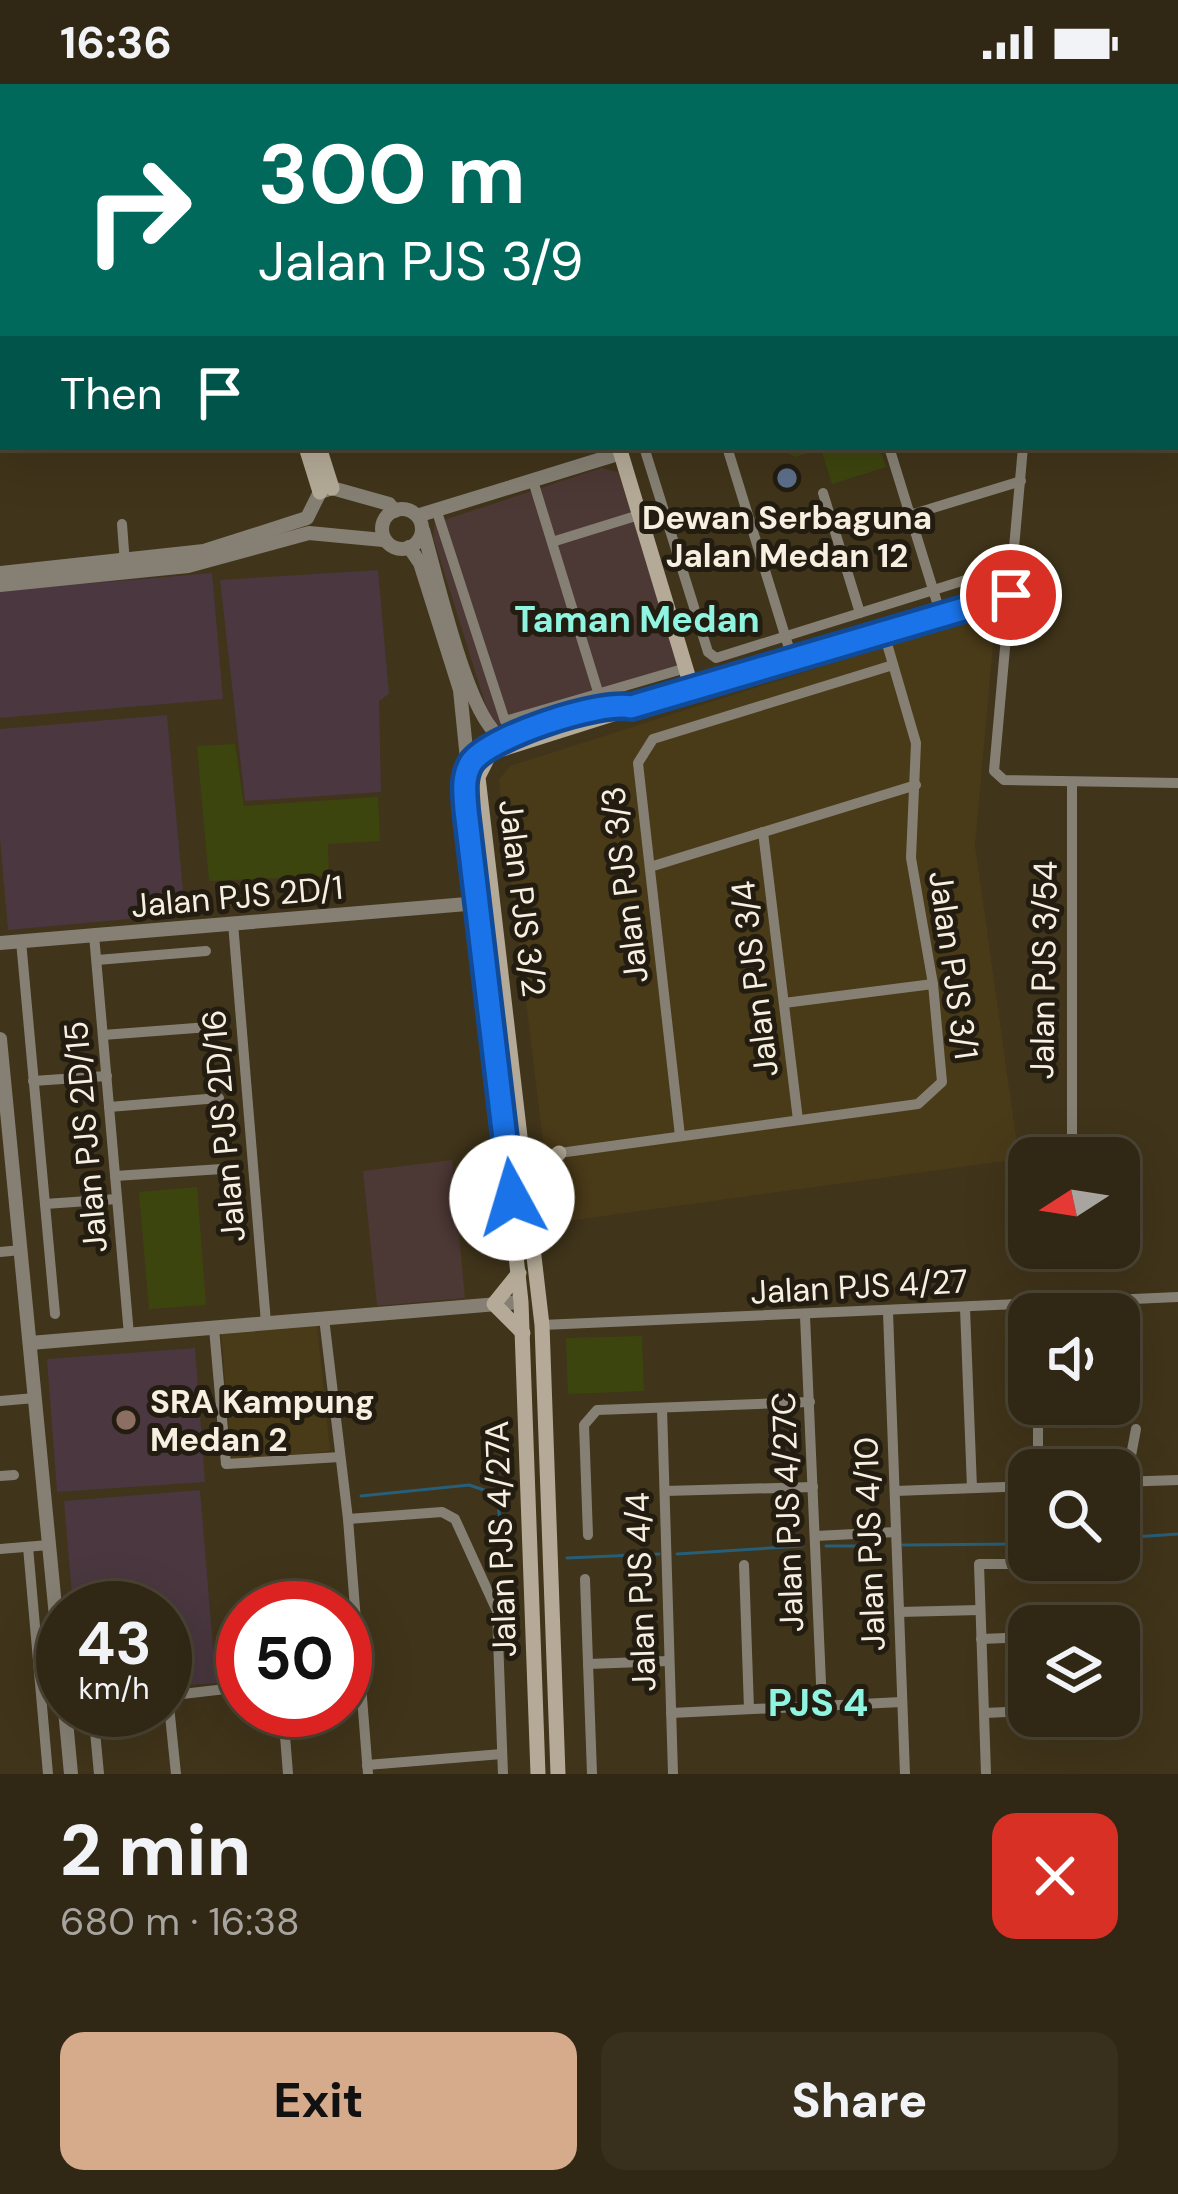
<!DOCTYPE html>
<html lang="en">
<head>
<meta charset="utf-8">
<style>
  :root { --surface:#302714; --page:#382f1d; --text:#f1f3f6; --muted:#a8a5a0; --line:#4b4434; --accent:#d6ab8b }
  body { margin:0; font-family:"DM Sans",sans-serif; background:var(--page); color:var(--text); height:100vh; display:flex; flex-direction:column; font-size:45px; white-space:nowrap }
  * { box-sizing:border-box; margin:0 }
  p { font-size:39px; color:var(--muted) }
  .icon { flex:none; width:66px; height:66px; fill:none; stroke:currentColor; stroke-width:2; stroke-linecap:round; stroke-linejoin:round }
  .map { position:relative; height:1690px; overflow:hidden }
  .drawer { display:flex; flex-direction:column; background:var(--surface); flex:1 }
  .drawer>* { flex:none }
  .banner { position:absolute; left:0px; top:0px; width:1179px; height:366px; box-shadow:0 12px 48px #0002,0 0 0 3px var(--line); background:#00695c; color:#fff; overflow:hidden }
  .needle { width:78px; rotate:258deg }
  .fabs { position:absolute; left:1008px; top:1053px; display:grid; gap:24px }
  .fabs a { display:grid; place-items:center; width:132px; height:132px; border-radius:24px; background:var(--surface); box-shadow:0 12px 48px #0002,0 0 0 3px var(--line); font-size:60px }
  .speed { position:absolute; left:36px; top:1497px; display:flex; gap:24px; font-size:60px; font-weight:700; text-align:center }
  .speed>* { display:grid; place-content:center; width:156px; height:156px; border-radius:50%; background:var(--surface); box-shadow:0 12px 48px #0002,0 0 0 3px var(--line); line-height:1 }
  .speed small { font-size:30px; font-weight:400 }
  .speed .limit { border:18px solid #d22; background:#fff; color:#111 }
  .pin { position:absolute; display:grid; place-items:center; width:102px; height:102px; color:#fff; margin:-51px; border:6px solid #fff; border-radius:50%; box-shadow:0 3px 12px #0007 }
  .me { position:absolute; width:132px; margin:-66px; rotate:354deg; stroke-linejoin:round; filter:drop-shadow(0 0 9px #0008) }
  .turn { display:flex; align-items:center; gap:42px; height:252px; padding:0 60px; font-size:54px }
  .turn .icon { width:156px; height:156px; stroke-width:2.5 }
  .turn b { display:block; font-size:84px; line-height:102px }
  .then { display:flex; align-items:center; height:114px; padding:0 60px; background:#0003; gap:24px; font-size:45px }
  .round { display:grid; place-items:center; flex:none; width:126px; height:126px; border-radius:24px; background:var(--page) }
  .summary { display:flex; align-items:center; justify-content:space-between; height:204px; padding:0 60px }
  h1 { font-size:72px; font-weight:800; line-height:90px }
  .action { display:flex; gap:24px; margin-top:auto; padding:24px 60px }
  .action a { flex:1; height:138px; border-radius:24px; background:var(--accent); color:#111; font-size:48px; font-weight:800; line-height:138px; text-align:center }
  .action a+a { background:var(--page); color:var(--text) }
  .status { display:flex; justify-content:space-between; align-items:center; height:84px; padding:0 60px; background:var(--surface); direction:ltr }
  .status svg { height:33px; fill:currentColor }
  .map>svg:first-child { display:block }
  .commercial { fill:#4c3834 }
  .built { fill:#493a18 }
  .education { fill:#4a373f }
  .green { fill:#3d450f }
  .lines { fill:none; stroke-linecap:round; stroke-linejoin:round }
  .stream { stroke:#275e78; stroke-width:3 }
  .minor { stroke:#868074; stroke-width:10 }
  .tertiary { stroke:#868074; stroke-width:14 }
  .secondary { stroke:#b4aa97; stroke-width:15 }
  .route-casing { stroke:#114b97; stroke-width:30 }
  .route { stroke:#1a73e8; stroke-width:21 }
  .service-dot { fill:#5c6f8a; stroke:#221c11; stroke-width:4.5 }
  .education-dot { fill:#8d6e63; stroke:#221c11; stroke-width:4.5 }
  .labels { text-anchor:middle; stroke-width:10; stroke-linejoin:round; paint-order:stroke }
  .poi-label { font-size:33px; font-weight:bold; fill:#f7efe0; stroke:#221c11 }
  .street-label { font-size:33px; fill:#f7efe0; stroke:#221c11 }
  .neighbourhood-label { font-size:36px; font-weight:bold; fill:#8ff5e0; stroke:#221c11 }
  .quarter-label { font-size:39px; font-weight:bold; fill:#8ff5e0; stroke:#221c11 }
</style>
</head>
<body>
<div class="status"><b>16:36</b><svg viewBox="0 0 49 12"><path d="M0 12V9h3v3zM5 12V6h3v6zM10 12V3h3v9zM15 12V0h3v12zM26 1h20v11H26zM47 4h2v5h-2z"/></svg></div>
<div class="map">
<svg width="1178" height="1690" viewBox="0 0 1178 1690">
  <rect width="100%" height="100%" fill="#40341a"/>
  <g class="commercial">
    <polygon points="601,384 618,388 680,581 677,591 505,643 491,638 433,453 435,439"/>
    <polygon points="452,1076 465,1214 377,1222 363,1087"/>
  </g>
  <g class="built">
    <polygon points="996,527 975,761 1019,1075 553,1139 499,696 510,682"/>
    <polygon points="317,1241 330,1367 232,1377 221,1248"/>
  </g>
  <g class="education">
    <polygon points="378,486 389,610 379,617 381,708 245,717 220,496"/>
    <polygon points="212,489 223,615 0,634 0,507"/>
    <polygon points="167,631 185,830 8,846 0,755 0,645"/>
    <polygon points="195,1264 205,1398 57,1408 47,1275"/>
    <polygon points="200,1406 216,1599 165,1603 165,1524 73,1524 64,1417"/>
  </g>
  <g class="green">
    <polygon points="774,363 879,363 886,383 832,400 821,365 795,373"/>
    <polygon points="235,660 244,722 378,713 380,757 328,760 329,792 209,797 197,662"/>
    <polygon points="197,1103 206,1221 149,1225 139,1108"/>
    <polygon points="642,1252 644,1307 568,1310 566,1254"/>
  </g>
  <g class="lines">
    <g class="stream">
      <polyline points="361,1412 469,1401 496,1410 506,1471"/>
      <polyline points="1119,1454 1178,1450"/>
      <polyline points="903,1461 1029,1460"/>
      <polyline points="826,1462 877,1462"/>
      <polyline points="677,1470 802,1462"/>
      <polyline points="567,1474 659,1470"/>
    </g>
    <g class="minor">
      <polyline points="220,0 221,3"/>
      <polyline points="317,0 318,3"/>
      <polyline points="411,0 412,3"/>
      <polyline points="500,0 500,3"/>
      <polyline points="595,0 596,3"/>
      <polyline points="685,0 686,3"/>
      <polyline points="778,0 779,3"/>
      <polyline points="1038,0 1039,3"/>
      <polyline points="970,3 980,0"/>
      <polyline points="644,363 708,568 716,574 988,489"/>
      <polyline points="727,363 792,574"/>
      <polyline points="889,363 940,528"/>
      <polyline points="1023,363 994,687 1004,696 1178,699"/>
      <polyline points="533,397 603,624"/>
      <polyline points="823,409 860,529"/>
      <polyline points="437,428 505,637 686,584"/>
      <polyline points="910,431 1021,397"/>
      <polyline points="122,440 125,480"/>
      <polyline points="552,458 639,431"/>
      <polyline points="692,605 1011,511"/>
      <polyline points="763,748 798,1036"/>
      <polyline points="650,783 916,701"/>
      <polyline points="233,839 266,1239"/>
      <polyline points="94,851 129,1251"/>
      <polyline points="21,857 55,1230"/>
      <polyline points="97,876 206,867"/>
      <polyline points="784,919 933,900"/>
      <polyline points="103,951 209,943"/>
      <polyline points="33,997 107,992"/>
      <polyline points="109,1023 219,1014"/>
      <polyline points="680,1052 638,679 653,655 893,581"/>
      <polyline points="1072,1074 1072,698"/>
      <polyline points="508,1076 918,1020 942,998 933,900 911,774 916,659 883,546"/>
      <polyline points="115,1092 222,1085"/>
      <polyline points="45,1120 117,1115"/>
      <polyline points="0,1168 21,1166"/>
      <polyline points="965,1224 972,1404"/>
      <polyline points="888,1228 905,1690"/>
      <polyline points="805,1232 822,1622"/>
      <polyline points="324,1234 348,1435 368,1690"/>
      <polyline points="542,1241 1178,1213"/>
      <polyline points="214,1244 226,1380 340,1373"/>
      <polyline points="0,1317 35,1314"/>
      <polyline points="662,1324 673,1690"/>
      <polyline points="1038,1386 1038,1320"/>
      <polyline points="0,1392 14,1391"/>
      <polyline points="1119,1398 1178,1396"/>
      <polyline points="1126,1398 1136,1345"/>
      <polyline points="665,1407 813,1403"/>
      <polyline points="895,1407 1029,1402"/>
      <polyline points="348,1435 442,1428 455,1435 497,1527 503,1690"/>
      <polyline points="588,1451 584,1341 597,1326 810,1318"/>
      <polyline points="815,1452 896,1448"/>
      <polyline points="28,1463 48,1690"/>
      <polyline points="0,1465 49,1461"/>
      <polyline points="744,1481 749,1625"/>
      <polyline points="585,1495 592,1690"/>
      <polyline points="899,1528 980,1526"/>
      <polyline points="981,1555 1029,1553"/>
      <polyline points="588,1580 669,1577"/>
      <polyline points="165,1612 243,1603"/>
      <polyline points="168,1612 176,1690"/>
      <polyline points="93,1626 99,1690"/>
      <polyline points="283,1626 288,1690"/>
      <polyline points="671,1629 902,1618"/>
      <polyline points="984,1629 1029,1627"/>
      <polyline points="367,1681 502,1670"/>
      <polyline points="986,1690 979,1480 1052,1480"/>
    </g>
    <g class="tertiary">
      <circle cx="402" cy="445" r="20"/>
      <polyline points="420,431 621,369"/>
      <path d="M423 446C435 485 468 640 503 654"/>
      <polyline points="409,463 420,479 460,606 468,685"/>
      <polyline points="0,489 204,467 307,434 320,408 332,404 389,420 395,427"/>
      <polyline points="0,501 188,482 309,449 383,456"/>
      <polyline points="0,859 479,819"/>
      <polyline points="0,955 63,1605"/>
      <polyline points="30,1259 521,1218"/>
      <polyline points="65,1626 71,1690"/>
    </g>
    <g class="secondary">
      <polyline points="189,0 190,3"/>
      <polyline points="204,0 204,3"/>
      <polyline points="306,363 320,408"/>
      <polyline points="319,363 332,404"/>
      <polyline points="527,1100 559,1069"/>
      <polyline points="519,1189 494,1220 523,1249"/>
      <path d="M538 1690 521 1218 465 699C474 653 524 648 562 636"/>
      <polyline points="558,1690 542,1241 478,693 489,671 499,666 692,605 619,363"/>
    </g>
  </g>
  <g class="lines">
    <g class="route-casing">
      <path id="route" d="M512 1114 466 726C465 710 462 694 471 679 488 653 601 616 631 623L1011 511"/>
    </g>
    <use href="#route" class="route"/>
  </g>
  <circle class="service-dot" cx="787" cy="394" r="12"/>
  <circle class="education-dot" cx="126" cy="1336" r="12"/>
  <g class="labels">
    <g class="poi-label">
      <text x="787" y="445">Dewan Serbaguna<tspan x="787" dy="38">Jalan Medan 12</tspan></text>
      <text x="150" y="1329" text-anchor="start">SRA Kampung<tspan x="150" dy="38">Medan 2</tspan></text>
    </g>
    <g class="street-label">
      <text transform="translate(624 801) rotate(-97)" y="12">Jalan PJS 3/3</text>
      <text transform="translate(237 812) rotate(-5)" y="12">Jalan PJS 2D/1</text>
      <text transform="translate(523 814) rotate(83)" y="12">Jalan PJS 3/2</text>
      <text transform="translate(954 881) rotate(82)" y="12">Jalan PJS 3/1</text>
      <text transform="translate(1043 886) rotate(-89)" y="12">Jalan PJS 3/54</text>
      <text transform="translate(754 895) rotate(-97)" y="12">Jalan PJS 3/4</text>
      <text transform="translate(223 1042) rotate(-95)" y="12">Jalan PJS 2D/16</text>
      <text transform="translate(85 1053) rotate(-95)" y="12">Jalan PJS 2D/15</text>
      <text transform="translate(859 1202) rotate(-3)" y="12">Jalan PJS 4/27</text>
      <text transform="translate(787 1428) rotate(-92)" y="12">Jalan PJS 4/27C</text>
      <text transform="translate(500 1455) rotate(-92)" y="12">Jalan PJS 4/27A</text>
      <text transform="translate(869 1460) rotate(-92)" y="12">Jalan PJS 4/10</text>
      <text transform="translate(640 1508) rotate(-92)" y="12">Jalan PJS 4/4</text>
    </g>
    <g class="neighbourhood-label">
      <text x="637" y="548">Taman Medan</text>
    </g>
    <g class="quarter-label">
      <text x="818" y="1632">PJS 4</text>
    </g>
  </g>
</svg>
<div class="fabs">
<a><svg class="needle" viewBox="-14 -14 28 28"><path d="M0-13l5 13h-10z" fill="#e53935"/><path d="M0 13l5-13h-10z" fill="#a8a5a0"/></svg></a>
<a><svg class="icon" aria-label="sound" viewBox="0 0 24 24"><path d="M4 9h4l5-4v14l-5-4H4zM17 9q2 3 0 6"/></svg></a>
<a><svg class="icon" aria-label="search" viewBox="0 0 24 24"><circle cx="10" cy="10" r="6"/><path d="M15 15l6 6"/></svg></a>
<a><svg class="icon" aria-label="layers" viewBox="0 0 24 24"><path d="M12 4l9 5-9 5-9-5zM3 14l9 5 9-5"/></svg></a>
</div>
<div class="speed"><div>43<small>km/h</small></div><div class="limit">50</div></div>
<div class="pin" style="left:1011px;top:511px;background:#d93025"><svg class="icon" aria-label="arrive" viewBox="0 0 24 24"><path d="M6 21V4h12l-3 4 3 4H6"/></svg></div>
<svg class="me" style="left:512px;top:1114px" viewBox="-20 -20 40 40"><circle r="19" fill="#fff"/><path d="M0-13L10 11 0 6-10 11z" fill="#1a73e8"/></svg>
<div class="banner">
<div class="turn"><svg class="icon" aria-label="right" viewBox="0 0 24 24"><path d="M7 20v-9h11M14 6l5 5-5 5"/></svg><div><b>300 m</b>Jalan PJS 3/9</div></div>
<div class="then">Then<svg class="icon" aria-label="arrive" viewBox="0 0 24 24"><path d="M6 21V4h12l-3 4 3 4H6"/></svg></div>
</div>
</div>
<section class="drawer">
<div class="summary"><div><h1>2 min</h1><p>680 m · 16:38</p></div><a class="round" style="background:#d93025;color:#fff"><svg class="icon" aria-label="close" viewBox="0 0 24 24"><path d="M6 6l12 12M18 6L6 18"/></svg></a></div>
<div class="action"><a>Exit</a><a>Share</a></div>
</section>
</body>
</html>
